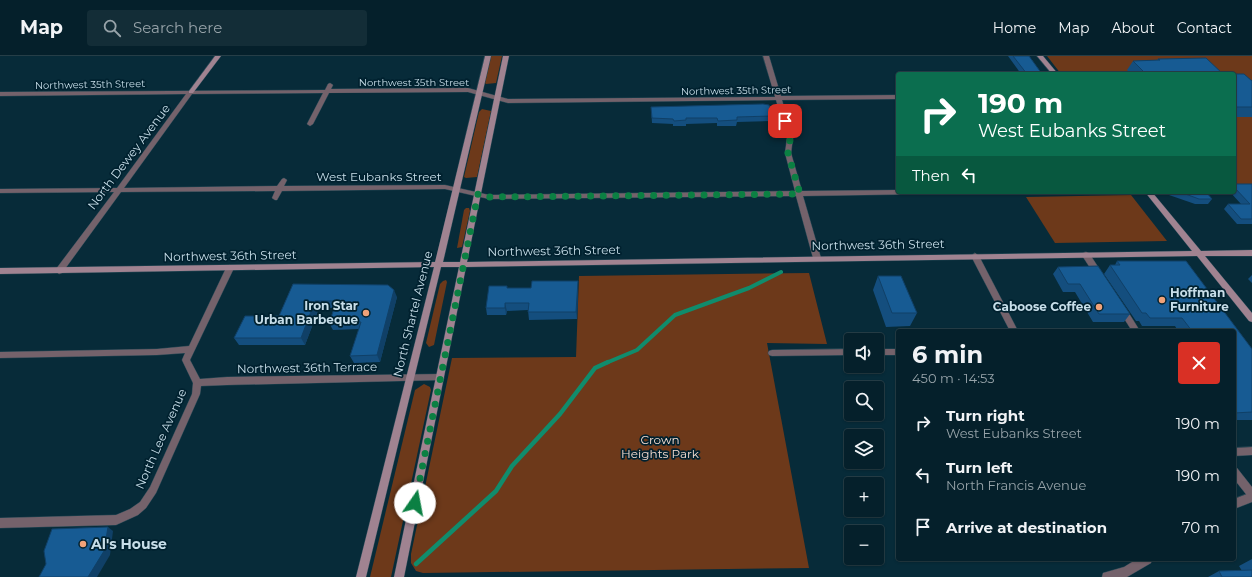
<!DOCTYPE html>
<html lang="en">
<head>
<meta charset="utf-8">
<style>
  :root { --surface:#05202b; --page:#132d37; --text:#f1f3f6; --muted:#97a3a9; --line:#263e47 }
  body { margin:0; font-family:Montserrat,sans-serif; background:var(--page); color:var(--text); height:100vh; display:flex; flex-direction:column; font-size:15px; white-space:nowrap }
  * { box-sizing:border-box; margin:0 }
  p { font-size:13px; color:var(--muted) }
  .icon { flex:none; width:22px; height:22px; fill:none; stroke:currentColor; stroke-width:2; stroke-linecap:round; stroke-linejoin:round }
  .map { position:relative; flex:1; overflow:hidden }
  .drawer { position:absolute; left:896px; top:273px; width:340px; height:232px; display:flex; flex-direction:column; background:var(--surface); border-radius:4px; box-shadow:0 1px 3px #0004,0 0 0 1px var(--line) }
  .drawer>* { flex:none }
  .top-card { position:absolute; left:896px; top:16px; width:340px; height:122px; border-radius:4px; box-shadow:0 1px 3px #0004,0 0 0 1px var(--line); background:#0b6e4f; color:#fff; overflow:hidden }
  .fabs { position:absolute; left:844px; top:277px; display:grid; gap:8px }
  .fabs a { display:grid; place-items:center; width:40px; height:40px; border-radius:4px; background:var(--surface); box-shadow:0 1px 3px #0004,0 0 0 1px var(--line); font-size:20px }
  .pin { position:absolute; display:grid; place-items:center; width:34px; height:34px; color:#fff; margin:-17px; border-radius:8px; box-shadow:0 2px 6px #0006 }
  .me { position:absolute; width:44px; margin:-22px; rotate:12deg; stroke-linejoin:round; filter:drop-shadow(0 0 3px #0008) }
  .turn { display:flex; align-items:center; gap:14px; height:84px; padding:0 16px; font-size:18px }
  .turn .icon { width:52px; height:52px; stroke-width:2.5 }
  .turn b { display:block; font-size:28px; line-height:34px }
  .then { display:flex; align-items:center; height:38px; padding:0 16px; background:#0003; gap:8px; font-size:15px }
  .round { display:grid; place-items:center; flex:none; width:42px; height:42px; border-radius:4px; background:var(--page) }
  .headline { display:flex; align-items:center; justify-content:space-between; height:68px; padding:0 16px }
  h1 { font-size:24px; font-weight:700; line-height:30px }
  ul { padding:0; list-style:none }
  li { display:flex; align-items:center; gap:12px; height:52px; padding:0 16px }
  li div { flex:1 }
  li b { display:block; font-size:15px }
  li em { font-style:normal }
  header { display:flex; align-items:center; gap:24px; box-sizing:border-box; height:56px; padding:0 20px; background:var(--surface); border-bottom:1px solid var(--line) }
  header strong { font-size:19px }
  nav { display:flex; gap:22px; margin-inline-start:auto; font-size:14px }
  .search { width:280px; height:36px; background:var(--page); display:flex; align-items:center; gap:10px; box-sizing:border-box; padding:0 14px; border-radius:4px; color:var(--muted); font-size:15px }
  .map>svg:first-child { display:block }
  .green { fill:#6d391a }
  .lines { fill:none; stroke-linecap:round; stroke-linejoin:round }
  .stream-far1 { stroke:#108c6c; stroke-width:4 }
  .stream { stroke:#108c6c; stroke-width:4.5 }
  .lane-casing { stroke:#264855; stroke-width:1 }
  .street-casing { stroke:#264855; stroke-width:1 }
  .secondary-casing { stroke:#264855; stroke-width:1 }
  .lane { fill:#74626b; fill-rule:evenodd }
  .street { fill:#74626b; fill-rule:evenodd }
  .secondary { fill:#a08391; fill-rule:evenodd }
  .wall { fill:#144e7e }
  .shaded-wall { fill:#104067 }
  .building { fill:#175b93; stroke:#104067 }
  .route { stroke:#0b8043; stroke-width:7; stroke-dasharray:0 12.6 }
  .poi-dot { fill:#f0a279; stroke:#00212f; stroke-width:1.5 }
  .labels { text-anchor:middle; stroke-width:3.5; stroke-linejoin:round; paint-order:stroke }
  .far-street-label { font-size:10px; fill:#c7dee9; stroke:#00212f }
  .street-label { font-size:12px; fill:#c7dee9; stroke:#00212f }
  .poi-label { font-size:12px; font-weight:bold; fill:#c7dee9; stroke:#00212f; text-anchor:end }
  .park-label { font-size:12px; fill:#f7ddd0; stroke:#00212f }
  .near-poi-label { font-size:14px; font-weight:bold; fill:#c7dee9; stroke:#00212f; text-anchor:start }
</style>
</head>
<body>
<header>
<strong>Map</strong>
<div class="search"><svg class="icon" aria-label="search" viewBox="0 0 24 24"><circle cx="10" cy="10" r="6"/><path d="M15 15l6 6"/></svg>Search here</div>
<nav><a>Home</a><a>Map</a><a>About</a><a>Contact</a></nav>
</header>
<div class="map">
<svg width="1252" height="521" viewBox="0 0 1252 521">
  <rect width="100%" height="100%" fill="#072b39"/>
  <g class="green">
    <polygon points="491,0 502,0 496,27 486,28 485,27"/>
    <polygon points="1047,0 1252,0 1252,129 1234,129 1234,18 1061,18"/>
    <polygon points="482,53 491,55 477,121 466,122 464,121 479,56"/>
    <polygon points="1131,139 1167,185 1055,187 1026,141"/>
    <polygon points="466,152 469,152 470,155 462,191 457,192 464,154"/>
    <polygon points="809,217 827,288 767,287 809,512 423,517 416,515 411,507 411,498 452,302 576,301 579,220"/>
    <polygon points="446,224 447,226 434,289 429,291 426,287 440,228 443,225"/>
    <polygon points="424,328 430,331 431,334 391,521 370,521 415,334"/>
  </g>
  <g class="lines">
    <polyline class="stream-far1" points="606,307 637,294 675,259 749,232 781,216"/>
    <polyline class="stream" points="416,508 496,435 512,410 560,358 595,312 608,306"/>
    <g class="lane-casing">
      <g id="lane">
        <polygon points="1086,196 1089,197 1102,217 1103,219 1102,221 1096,221 1083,201 1082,199 1083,197"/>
        <polygon points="1122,250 1125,251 1140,275 1132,275 1118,253"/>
        <polygon points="1252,391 1252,399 1234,400 1234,392"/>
        <polygon points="1234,411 1237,412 1252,431 1252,444 1249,442 1234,423"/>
      </g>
    </g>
    <g class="street-casing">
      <g id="street">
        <path d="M763 0H769L781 40 898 39V43L782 44 793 82 791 97 802 135 898 134V136H928L927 138 803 140 821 202 817 205 813 202 796 140 489 143 445 133 282 135 277 144H275L272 142 275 135 121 136 62 217 59 218 55 215 56 213 114 136 0 137V133L117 132 186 38 0 40V36L325 34 328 28 330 27 333 29 331 33 468 32 508 43 775 41ZM468 36 508 47 776 44 787 82 785 97 795 135 489 139 445 129 284 130 287 124 284 122 282 123 277 130 124 132 192 38 323 37 307 68 310 70 313 68 329 37Z"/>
        <polygon points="975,197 979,200 1018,275 1010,275 971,200"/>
        <polygon points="230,209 234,212 190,304 200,323 227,321 440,318 443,320 444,322 443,324 227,329 201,330 200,338 156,437 146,452 138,459 116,469 0,472 0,462 116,459 130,453 140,446 150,431 192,338 193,327 182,304 185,297 157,299 0,302 0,296 157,293 189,290 226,212"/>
        <polygon points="851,293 851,299 772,300 769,299 768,297 769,295 772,294"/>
        <rect x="877" y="293" width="21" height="6"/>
        <polygon points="1252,436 1252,446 1234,453 1234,443"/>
        <polygon points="1137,503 1152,503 1151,507 1127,521 1102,521 1103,517 1124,511"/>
      </g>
    </g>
    <g class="secondary-casing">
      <g id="secondary">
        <polygon points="215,0 221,0 193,37 189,37 189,35"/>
        <polygon points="485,0 491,0 443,206 460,206 503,0 509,0 467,206 1192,195 1145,136 1152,136 1201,195 1252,194 1252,200 1205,200 1252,257 1252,266 1249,265 1197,200 466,211 404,521 394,521 459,211 441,211 366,521 356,521 434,211 0,218 0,212 435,206"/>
        <polygon points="1037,0 1043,0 1058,18 1052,18"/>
      </g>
    </g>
    <use href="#lane" class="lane"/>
    <use href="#street" class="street"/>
    <use href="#secondary" class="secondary"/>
  </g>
  <g class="wall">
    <polygon points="1008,0 1029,0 1042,18 1021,18"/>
    <polygon points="1158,3 1223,18 1131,18 1127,14 1133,5 1157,4"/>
    <polygon points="1234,18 1252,25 1252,61 1234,61"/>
    <polygon points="651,51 772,60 771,65 737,66 736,70 717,70 717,67 686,68 686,70 673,70 673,68 652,67"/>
    <polygon points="1252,128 1252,168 1237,168 1224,153 1228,148 1241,148 1230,136 1234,136 1234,131"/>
    <polygon points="1171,136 1206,136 1212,143 1208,148 1195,148 1169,139"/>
    <polygon points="1117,205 1186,205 1252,293 1252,364 1234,364 1234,275 1178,275 1175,270 1142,270 1139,265 1136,265 1104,218 1110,209 1115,209"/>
    <polygon points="1058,211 1130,258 1124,266 1093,266 1075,236 1063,236 1053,218"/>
    <polygon points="1252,219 1252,227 1248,223"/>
    <polygon points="878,220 917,257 910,270 886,271 873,234"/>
    <polygon points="293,228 397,241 380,306 354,307 350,300 359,273 333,274 329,267 334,252 319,252 305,289 239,289 234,282 279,260"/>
    <polygon points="508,232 578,233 577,263 529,264 528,254 507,255 506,259 487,259 486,252"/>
    <polygon points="1252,503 1252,521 1208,521 1219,515 1242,515 1239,510"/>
  </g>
  <g class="shaded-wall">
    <polygon points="578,225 578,233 577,263 576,256"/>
    <polygon points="394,234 397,241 380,306 377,299"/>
    <polygon points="315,245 319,252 305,289 301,282"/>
    <polygon points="505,247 507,255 506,259 505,252"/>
    <polygon points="108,471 113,475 110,499 97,521 88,521"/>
  </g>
  <g class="building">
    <polygon points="1013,0 1029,0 1042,18 1027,18"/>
    <polygon points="1206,2 1223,18 1146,18 1133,5 1160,4 1158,3"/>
    <polygon points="1234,18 1244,18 1252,25 1252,51 1234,51"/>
    <polygon points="763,48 769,49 772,60 737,61 737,64 718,65 717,62 686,62 686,64 674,65 673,63 652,62 651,51"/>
    <polygon points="1234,128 1252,128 1252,163 1241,163 1228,148 1250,148 1234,131"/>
    <polygon points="1180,136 1206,136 1212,143 1199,143"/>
    <polygon points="1117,205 1186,205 1252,293 1252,356 1234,357 1234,275 1192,275 1182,262 1150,262 1146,257 1142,257 1110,209 1120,209"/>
    <polygon points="1098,210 1130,258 1099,258 1080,228 1068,228 1058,211"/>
    <polygon points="878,220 901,220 917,257 892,257"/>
    <polygon points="532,225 578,225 576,256 528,256 529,247 505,247 505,252 486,252 489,230 507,230 507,232 531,232"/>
    <polygon points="293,228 388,229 394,234 377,299 350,300 361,266 329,267 337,245 315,245 301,282 234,282 245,260 279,260"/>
    <polygon points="108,471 104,495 88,521 39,521 46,508 44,495 52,473"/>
    <polygon points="1252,514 1252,521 1222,521 1219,515"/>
  </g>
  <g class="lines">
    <polyline class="route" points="415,447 478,138 489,141 800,138 788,97 790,84 785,65"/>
  </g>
  <g class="poi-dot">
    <circle cx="1162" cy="244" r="4"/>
    <circle cx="1099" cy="251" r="4"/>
    <circle cx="366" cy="257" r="4"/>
    <circle cx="83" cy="488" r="4"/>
  </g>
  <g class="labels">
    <g class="far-street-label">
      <text x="414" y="30">Northwest 35th Street</text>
      <text transform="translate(90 28) rotate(-1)" y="4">Northwest 35th Street</text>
      <text transform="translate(736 34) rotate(-1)" y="4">Northwest 35th Street</text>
    </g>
    <g class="street-label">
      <text transform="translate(129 101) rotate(-53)" y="4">North Dewey Avenue</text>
      <text x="379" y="125">West Eubanks Street</text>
      <text transform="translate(878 189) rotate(-1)" y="4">Northwest 36th Street</text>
      <text transform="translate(554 195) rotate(-1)" y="4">Northwest 36th Street</text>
      <text transform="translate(230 200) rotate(-1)" y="4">Northwest 36th Street</text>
      <text transform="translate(413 258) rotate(-76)" y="4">North Shartel Avenue</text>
      <text transform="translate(307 312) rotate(-1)" y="4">Northwest 36th Terrace</text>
      <text transform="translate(161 383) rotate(-66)" y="4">North Lee Avenue</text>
    </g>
    <g class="poi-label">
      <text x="1170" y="241" text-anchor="start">Hoffman<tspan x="1170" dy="14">Furniture</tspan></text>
      <text x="358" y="254">Iron Star<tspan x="358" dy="14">Urban Barbeque</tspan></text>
      <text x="1091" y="255">Caboose Coffee</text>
    </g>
    <g class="park-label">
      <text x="660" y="388">Crown<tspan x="660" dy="14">Heights Park</tspan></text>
    </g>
    <g class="near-poi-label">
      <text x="91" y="493">Al's House</text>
    </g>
  </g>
</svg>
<div class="fabs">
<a><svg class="icon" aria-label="sound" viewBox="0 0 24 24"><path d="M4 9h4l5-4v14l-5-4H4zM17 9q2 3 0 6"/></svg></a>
<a><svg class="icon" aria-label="search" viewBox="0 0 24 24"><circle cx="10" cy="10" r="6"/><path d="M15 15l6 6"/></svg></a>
<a><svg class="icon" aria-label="layers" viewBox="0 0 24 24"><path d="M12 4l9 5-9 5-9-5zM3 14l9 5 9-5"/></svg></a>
<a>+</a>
<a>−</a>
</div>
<div class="pin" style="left:785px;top:65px;background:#d93025"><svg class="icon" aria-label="arrive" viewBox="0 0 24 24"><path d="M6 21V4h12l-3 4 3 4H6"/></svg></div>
<svg class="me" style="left:415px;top:447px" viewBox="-20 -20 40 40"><circle r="19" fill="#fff"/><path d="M0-13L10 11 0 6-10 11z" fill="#0b8043"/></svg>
<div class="top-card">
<div class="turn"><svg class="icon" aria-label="right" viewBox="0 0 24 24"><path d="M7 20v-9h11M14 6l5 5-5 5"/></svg><div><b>190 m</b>West Eubanks Street</div></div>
<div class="then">Then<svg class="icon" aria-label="left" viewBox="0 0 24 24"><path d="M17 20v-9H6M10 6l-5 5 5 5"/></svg></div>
</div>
<section class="drawer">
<div class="headline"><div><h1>6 min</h1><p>450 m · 14:53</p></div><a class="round" style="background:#d93025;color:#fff"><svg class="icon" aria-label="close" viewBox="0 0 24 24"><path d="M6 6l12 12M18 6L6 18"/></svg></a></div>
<ul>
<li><svg class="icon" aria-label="right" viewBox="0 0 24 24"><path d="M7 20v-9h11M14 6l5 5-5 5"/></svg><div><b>Turn right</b><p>West Eubanks Street</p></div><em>190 m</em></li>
<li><svg class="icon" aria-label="left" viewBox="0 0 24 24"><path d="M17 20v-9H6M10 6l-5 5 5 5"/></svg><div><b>Turn left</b><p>North Francis Avenue</p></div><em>190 m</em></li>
<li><svg class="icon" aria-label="arrive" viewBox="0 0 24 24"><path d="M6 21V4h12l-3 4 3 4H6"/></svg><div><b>Arrive at destination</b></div><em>70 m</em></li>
</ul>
</section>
</div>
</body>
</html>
